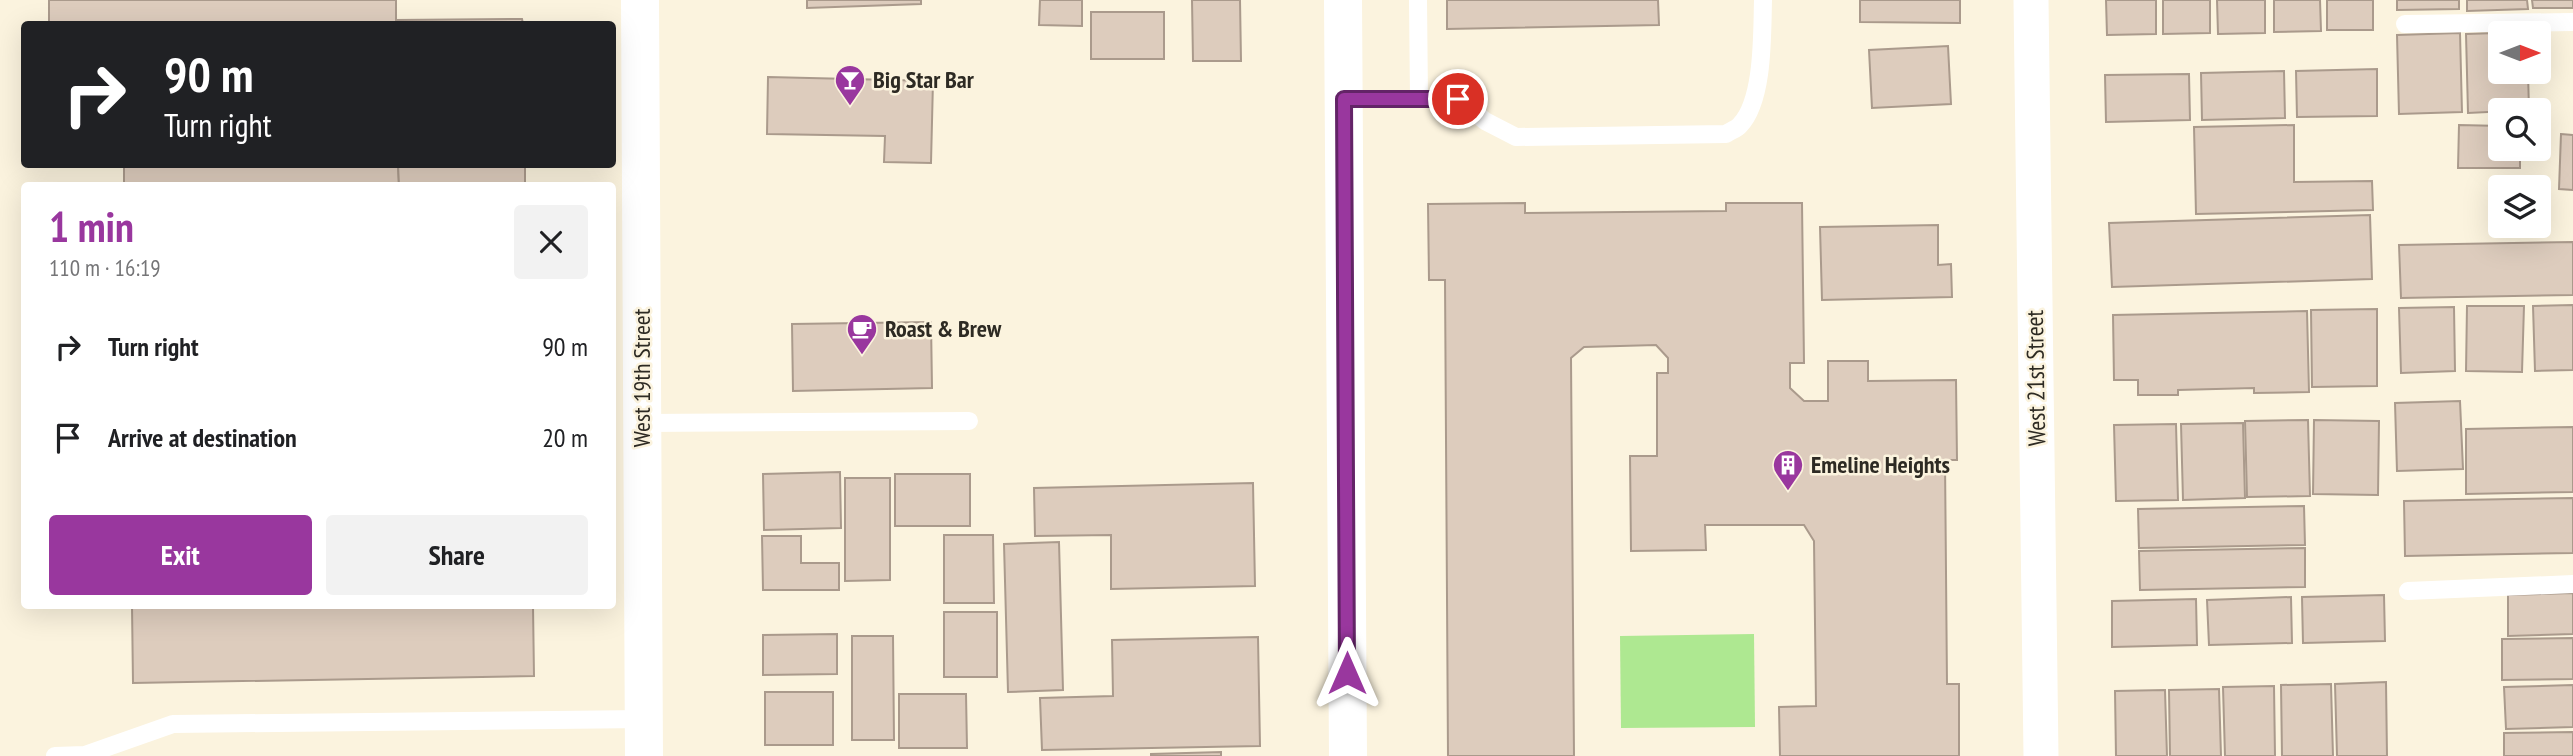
<!DOCTYPE html>
<html lang="en">
<head>
<meta charset="utf-8">
<style>
  :root { --surface:#fff; --page:#f2f2f2; --text:#202124; --muted:#757577; --accent:#99379e }
  body { margin:0; font-family:"PT Sans Narrow",sans-serif; background:var(--page); color:var(--text); height:100vh; display:flex; flex-direction:column; font-size:26px; white-space:nowrap }
  * { box-sizing:border-box; margin:0 }
  p { font-size:23px; color:var(--muted) }
  .icon { flex:none; width:38px; height:38px; fill:none; stroke:currentColor; stroke-width:2; stroke-linecap:round; stroke-linejoin:round }
  .map { position:relative; flex:1; overflow:hidden }
  .drawer { position:absolute; left:21px; top:182px; width:595px; height:427px; display:flex; flex-direction:column; background:var(--surface); border-radius:7px; box-shadow:0 7px 28px #0002 }
  .drawer>* { flex:none }
  .hud { position:absolute; left:21px; top:21px; width:595px; height:147px; border-radius:7px; box-shadow:0 7px 28px #0002; background:#202124; color:#fff; overflow:hidden }
  .needle { width:46px; rotate:90deg }
  .tools { position:absolute; left:2488px; top:21px; display:grid; gap:14px }
  .tools a { display:grid; place-items:center; width:63px; height:63px; border-radius:7px; background:var(--surface); box-shadow:0 7px 28px #0002; font-size:35px }
  .pin { position:absolute; display:grid; place-items:center; width:60px; height:60px; color:#fff; margin:-30px; border:4px solid #fff; border-radius:50%; box-shadow:0 2px 7px #0007 }
  .me { position:absolute; width:77px; margin:-38px; rotate:0deg; stroke-linejoin:round; filter:drop-shadow(0 0 5px #0008) }
  .turn { display:flex; align-items:center; gap:24px; height:147px; padding:0 28px; font-size:32px }
  .turn .icon { width:91px; height:91px; stroke-width:2.5 }
  .turn b { display:block; font-size:49px; line-height:60px }
  .round { display:grid; place-items:center; flex:none; width:74px; height:74px; border-radius:7px; background:var(--page) }
  .head { display:flex; align-items:center; justify-content:space-between; height:119px; padding:0 28px }
  h1 { font-size:42px; font-weight:700; line-height:52px; color:var(--accent) }
  .action { display:flex; gap:14px; margin-top:auto; padding:14px 28px }
  .action a { flex:1; height:80px; border-radius:7px; background:var(--accent); color:#fff; font-size:28px; font-weight:700; line-height:80px; text-align:center }
  .action a+a { background:var(--page); color:var(--text) }
  ul { padding:0; list-style:none }
  li { display:flex; align-items:center; gap:21px; height:91px; padding:0 28px }
  li div { flex:1 }
  li b { display:block; font-size:26px }
  li em { font-style:normal }
  .map>svg:first-child { display:block }
  .water { fill:#aee891 }
  .building { fill:#ddccbd; stroke:#aa9a8c; stroke-width:2 }
  .lines { fill:none; stroke-linecap:round; stroke-linejoin:round }
  .service { stroke:#fff; stroke-width:18 }
  .minor { stroke:#fff; stroke-width:35 }
  .tertiary { stroke:#fff; stroke-width:38 }
  .secondary { stroke:#fff; stroke-width:38 }
  .route-casing { stroke:#632467; stroke-width:18 }
  .route { stroke:#99379e; stroke-width:12 }
  .labels { text-anchor:middle; stroke-width:5; stroke-linejoin:round; paint-order:stroke }
  .poi-label { font-size:24px; font-weight:bold; fill:#2d2a23; stroke:#fbf3de; text-anchor:start }
  .street-label { font-size:24px; fill:#2d2a23; stroke:#fbf3de }
</style>
</head>
<body>
<div class="map">
<svg width="2573" height="756" viewBox="0 0 2573 756">
  <rect width="100%" height="100%" fill="#fbf3de"/>
  <polygon class="water" points="1754,634 1755,727 1621,728 1620,636"/>
  <g class="building">
    <rect x="49" y="0" width="347" height="24"/>
    <polygon points="807,0 921,0 921,4 807,8"/>
    <polygon points="1040,0 1082,0 1082,26 1039,25"/>
    <polygon points="1192,0 1240,0 1241,61 1193,61"/>
    <polygon points="1447,0 1658,0 1659,25 1447,29"/>
    <polygon points="1860,0 1960,0 1960,23 1860,22"/>
    <polygon points="2106,0 2156,0 2156,34 2107,35"/>
    <polygon points="2163,0 2210,0 2210,33 2163,34"/>
    <polygon points="2217,0 2265,0 2265,33 2218,34"/>
    <polygon points="2274,0 2320,0 2321,31 2274,32"/>
    <rect x="2327" y="0" width="46" height="30"/>
    <polygon points="2397,0 2459,0 2459,9 2397,10"/>
    <polygon points="2467,0 2527,0 2528,9 2467,11"/>
    <polygon points="2532,0 2573,0 2573,8 2533,8"/>
    <rect x="1091" y="12" width="73" height="47"/>
    <polygon points="522,19 523,24 396,24 396,20"/>
    <polygon points="2528,32 2501,33 2501,72 2528,72 2529,110 2468,113 2466,34"/>
    <polygon points="2460,33 2462,112 2399,114 2397,35"/>
    <polygon points="1948,46 1951,104 1872,108 1869,50"/>
    <polygon points="2377,69 2377,116 2297,117 2296,71"/>
    <polygon points="2284,71 2285,118 2202,120 2201,73"/>
    <polygon points="2189,74 2190,120 2106,122 2105,75"/>
    <polygon points="768,77 933,81 931,163 884,162 885,136 767,134"/>
    <polygon points="2294,125 2294,182 2372,181 2373,210 2196,214 2194,127"/>
    <polygon points="2459,125 2501,126 2501,149 2520,149 2520,168 2458,168"/>
    <polygon points="2561,134 2573,135 2573,190 2559,189"/>
    <polygon points="124,164 398,164 399,186 124,186"/>
    <polygon points="398,164 525,164 525,186 399,186"/>
    <polygon points="1525,203 1525,213 1726,211 1726,203 1802,203 1804,363 1790,363 1790,388 1804,401 1828,401 1828,361 1868,361 1868,381 1956,380 1957,460 1945,460 1947,684 1959,684 1959,756 1780,756 1779,707 1816,706 1814,541 1804,525 1705,525 1706,550 1631,551 1630,456 1657,456 1657,373 1668,373 1668,358 1656,345 1584,347 1571,358 1574,756 1448,756 1445,280 1429,280 1428,204"/>
    <polygon points="2370,215 2372,279 2112,287 2109,223"/>
    <polygon points="1938,225 1938,265 1951,264 1952,297 1822,300 1820,227"/>
    <polygon points="2573,242 2573,295 2401,298 2399,245"/>
    <polygon points="2573,305 2573,370 2535,371 2533,306"/>
    <polygon points="2467,306 2524,306 2522,372 2466,371"/>
    <polygon points="2454,307 2455,371 2401,373 2399,308"/>
    <polygon points="2377,309 2377,386 2312,387 2311,310"/>
    <polygon points="2307,311 2309,392 2254,393 2254,388 2178,390 2178,395 2138,395 2138,380 2114,380 2113,315"/>
    <polygon points="931,322 932,388 793,391 792,324"/>
    <polygon points="2460,401 2463,469 2397,471 2395,403"/>
    <polygon points="2308,420 2310,496 2247,497 2245,421"/>
    <polygon points="2314,420 2379,421 2378,495 2313,494"/>
    <polygon points="2243,423 2245,498 2183,500 2181,424"/>
    <polygon points="2176,424 2178,500 2116,501 2114,425"/>
    <polygon points="2573,427 2573,492 2466,494 2466,429"/>
    <polygon points="840,472 841,528 764,530 763,474"/>
    <rect x="895" y="474" width="75" height="52"/>
    <polygon points="845,478 890,478 890,580 845,581"/>
    <polygon points="1253,483 1255,586 1111,589 1111,535 1035,536 1034,488"/>
    <polygon points="2573,498 2573,553 2405,556 2404,501"/>
    <polygon points="2304,506 2305,545 2139,548 2138,509"/>
    <polygon points="944,535 993,535 994,603 944,603"/>
    <polygon points="762,536 801,536 801,563 839,563 839,590 763,590"/>
    <polygon points="1059,542 1063,690 1008,692 1004,544"/>
    <polygon points="2305,548 2305,587 2140,590 2139,551"/>
    <polygon points="2573,593 2573,634 2508,636 2508,595"/>
    <polygon points="2384,595 2385,641 2303,643 2302,597"/>
    <polygon points="2291,597 2292,643 2209,645 2207,600"/>
    <polygon points="2196,599 2197,645 2112,647 2112,601"/>
    <polygon points="132,606 533,606 534,676 133,683"/>
    <rect x="944" y="612" width="53" height="65"/>
    <polygon points="837,634 837,674 763,675 763,635"/>
    <polygon points="852,636 893,636 894,740 852,740"/>
    <polygon points="1258,637 1260,746 1042,750 1040,698 1113,696 1112,640"/>
    <polygon points="2573,638 2573,679 2502,680 2502,639"/>
    <polygon points="2386,682 2387,756 2337,756 2335,684"/>
    <polygon points="2331,684 2333,756 2282,756 2281,685"/>
    <polygon points="2573,685 2573,727 2506,729 2504,687"/>
    <polygon points="2274,686 2275,756 2225,756 2223,687"/>
    <polygon points="2219,689 2221,756 2170,756 2169,690"/>
    <polygon points="2165,690 2167,756 2116,756 2115,691"/>
    <rect x="765" y="692" width="68" height="53"/>
    <polygon points="899,694 966,694 967,748 899,748"/>
    <polygon points="2573,732 2573,756 2504,756 2504,733"/>
    <polygon points="1221,752 1221,756 1151,756 1151,754"/>
  </g>
  <g class="lines">
    <g class="service">
      <polyline points="1418,0 1419,99"/>
      <polyline points="2405,24 2573,22"/>
      <path d="M1344 99H1459L1485 121 1516 137 1726 134C1730 131 1737 129 1740 125 1764 100 1762 33 1763 0"/>
      <polyline points="643,423 969,421"/>
      <polyline points="2408,591 2573,584"/>
      <polyline points="55,756 85,755 173,724 644,719"/>
    </g>
    <polyline class="minor" points="2031,0 2041,756"/>
    <polyline class="tertiary" points="640,0 644,756"/>
    <polyline class="secondary" points="1343,0 1348,756"/>
  </g>
  <g class="lines">
    <g class="route-casing">
      <polyline id="route" points="1347,673 1344,99 1458,99"/>
    </g>
    <use href="#route" class="route"/>
  </g>
  <defs>
    <g id="bar-pin" transform="scale(1.575)"><path d="M0 17L-7.5 6A9.5 9.5 0 1 1 7.5 6Z" fill="#99379e" stroke="#fbf3de"/><path d="M-6-5H6L.8 .8V4.5H3.5V6h-7V4.5H-.8V.8Z" fill="#fff"/></g>
    <g id="cafe-pin" transform="scale(1.575)"><path d="M0 17L-7.5 6A9.5 9.5 0 1 1 7.5 6Z" fill="#99379e" stroke="#fbf3de"/><path d="M-5.5-4.5H6V0H3Q3 3.5 0 3.5H-2.5Q-5.5 3.5-5.5 0ZM3-3.2v2h1.7v-2ZM-6 4.5H4V6H-6Z" fill="#fff"/></g>
    <g id="building-pin" transform="scale(1.575)"><path d="M0 17L-7.5 6A9.5 9.5 0 1 1 7.5 6Z" fill="#99379e" stroke="#fbf3de"/><path d="M-4-6H4V6H1V3H-1V6H-4ZM-2.5-4.3h1.7v1.8h-1.7ZM.8-4.3h1.7v1.8H.8ZM-2.5-1h1.7V.8h-1.7ZM.8-1h1.7V.8H.8Z" fill="#fff"/></g>
  </defs>
  <g fill-rule="evenodd">
    <use href="#bar-pin" x="850" y="80"/>
    <use href="#cafe-pin" x="862" y="329"/>
    <use href="#building-pin" x="1788" y="465"/>
  </g>
  <g class="labels">
    <g class="poi-label">
      <text x="873" y="88">Big Star Bar</text>
      <text x="885" y="337">Roast &amp; Brew</text>
      <text x="1811" y="473">Emeline Heights</text>
    </g>
    <g class="street-label">
      <text transform="translate(642 378) rotate(-90)" y="8">West 19th Street</text>
      <text transform="translate(2036 378) rotate(-91)" y="8">West 21st Street</text>
    </g>
  </g>
</svg>
<div class="tools">
<a><svg class="needle" viewBox="-14 -14 28 28"><path d="M0-13l5 13h-10z" fill="#e53935"/><path d="M0 13l5-13h-10z" fill="#757577"/></svg></a>
<a><svg class="icon" aria-label="search" viewBox="0 0 24 24"><circle cx="10" cy="10" r="6"/><path d="M15 15l6 6"/></svg></a>
<a><svg class="icon" aria-label="layers" viewBox="0 0 24 24"><path d="M12 4l9 5-9 5-9-5zM3 14l9 5 9-5"/></svg></a>
</div>
<div class="pin" style="left:1458px;top:99px;background:#d93025"><svg class="icon" aria-label="arrive" viewBox="0 0 24 24"><path d="M6 21V4h12l-3 4 3 4H6"/></svg></div>
<svg class="me" style="left:1347px;top:673px" viewBox="-20 -20 40 40"><path d="M0-17L14 15 0 8-14 15z" fill="#99379e" stroke="#fff" stroke-width="4"/></svg>
<div class="hud">
<div class="turn"><svg class="icon" aria-label="right" viewBox="0 0 24 24"><path d="M7 20v-9h11M14 6l5 5-5 5"/></svg><div><b>90 m</b>Turn right</div></div>
</div>
<section class="drawer">
<div class="head"><div><h1>1 min</h1><p>110 m · 16:19</p></div><a class="round"><svg class="icon" aria-label="close" viewBox="0 0 24 24"><path d="M6 6l12 12M18 6L6 18"/></svg></a></div>
<ul>
<li><svg class="icon" aria-label="right" viewBox="0 0 24 24"><path d="M7 20v-9h11M14 6l5 5-5 5"/></svg><div><b>Turn right</b></div><em>90 m</em></li>
<li><svg class="icon" aria-label="arrive" viewBox="0 0 24 24"><path d="M6 21V4h12l-3 4 3 4H6"/></svg><div><b>Arrive at destination</b></div><em>20 m</em></li>
</ul>
<div class="action"><a>Exit</a><a>Share</a></div>
</section>
</div>
</body>
</html>
